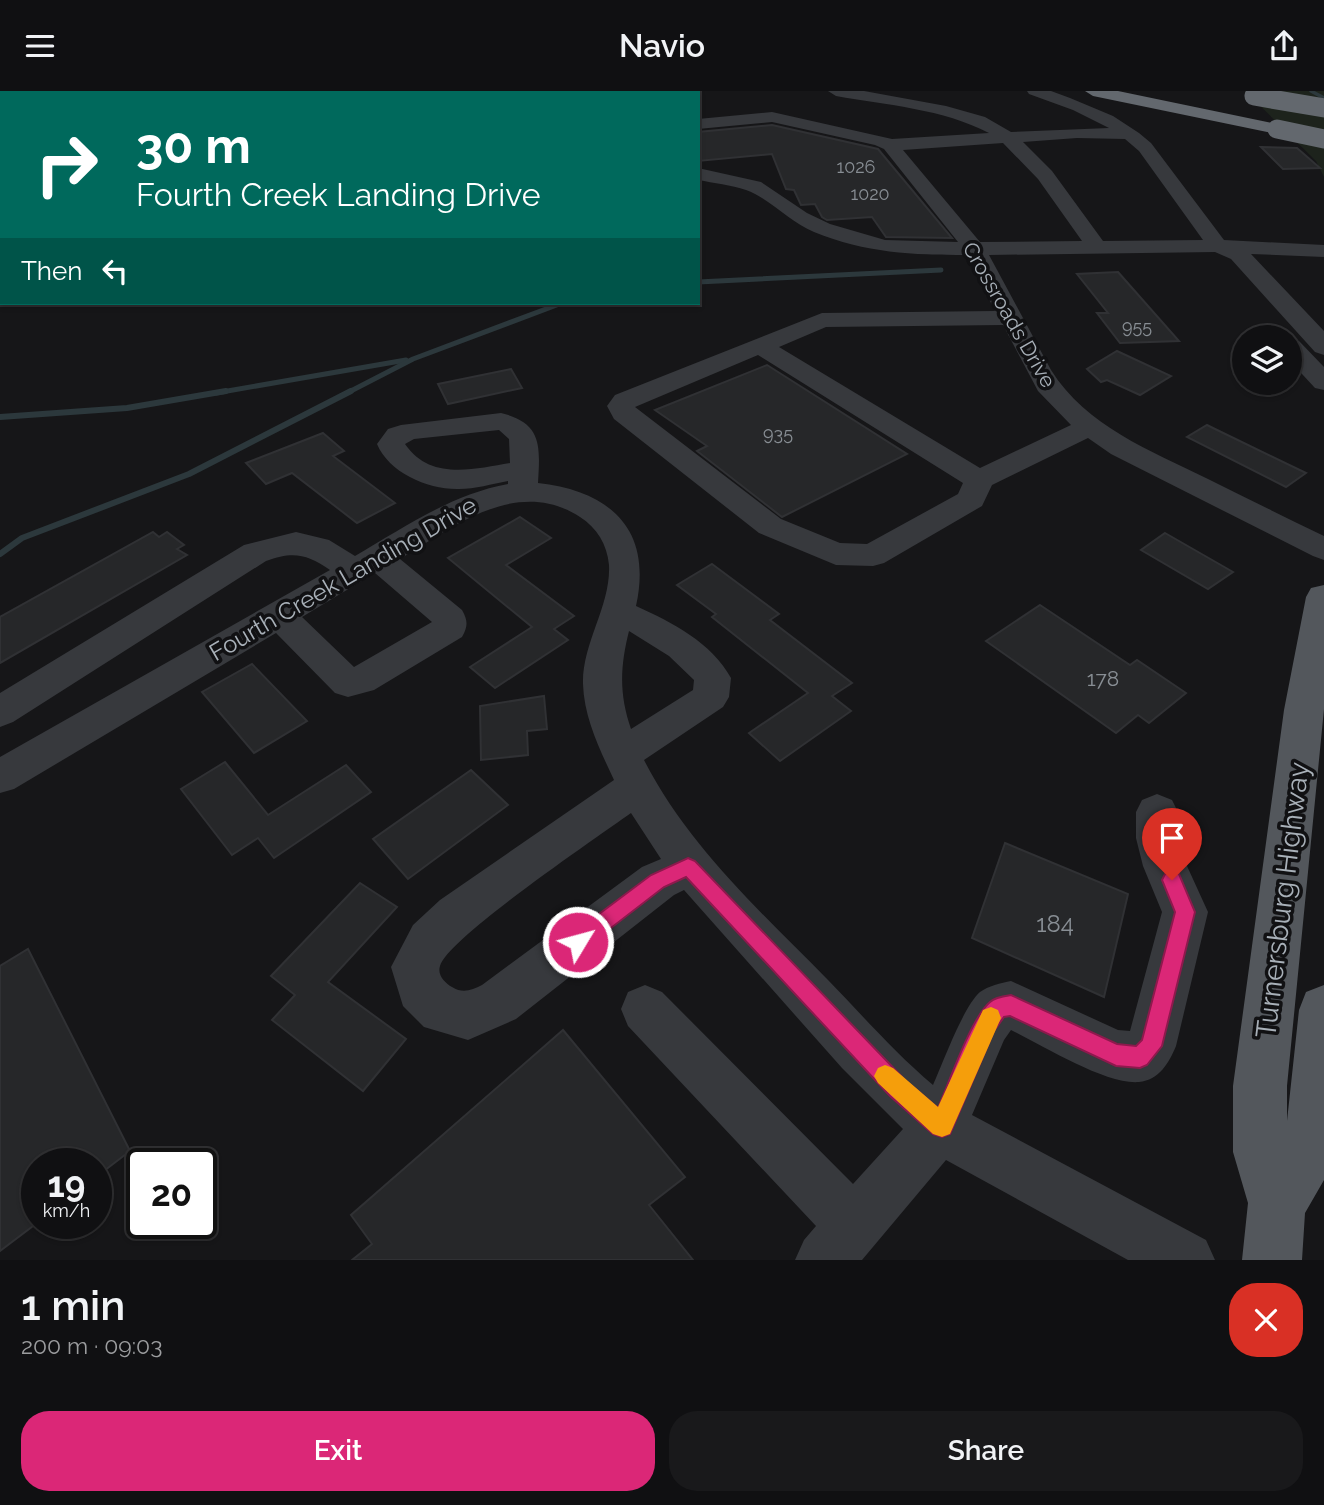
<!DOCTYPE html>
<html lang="en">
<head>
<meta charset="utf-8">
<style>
  :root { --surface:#101012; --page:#19191b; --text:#f1f3f6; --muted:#9c9d9f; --line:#303032; --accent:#db2777 }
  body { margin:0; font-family:Raleway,sans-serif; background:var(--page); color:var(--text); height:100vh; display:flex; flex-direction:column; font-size:26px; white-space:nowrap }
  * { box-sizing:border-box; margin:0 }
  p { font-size:23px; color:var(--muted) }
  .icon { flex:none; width:38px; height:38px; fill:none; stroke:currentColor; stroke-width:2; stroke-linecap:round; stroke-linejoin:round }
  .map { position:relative; height:1169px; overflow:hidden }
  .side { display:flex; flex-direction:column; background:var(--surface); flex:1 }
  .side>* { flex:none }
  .hud { position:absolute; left:0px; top:0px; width:700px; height:214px; box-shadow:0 2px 5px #0004,0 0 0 2px var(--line); background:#00695c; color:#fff; overflow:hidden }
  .controls { position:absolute; left:1232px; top:234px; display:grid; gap:14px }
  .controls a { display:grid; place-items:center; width:70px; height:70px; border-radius:50%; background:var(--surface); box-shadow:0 2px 5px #0004,0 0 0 2px var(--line); font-size:35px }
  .speed { position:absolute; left:21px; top:1057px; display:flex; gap:14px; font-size:35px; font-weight:700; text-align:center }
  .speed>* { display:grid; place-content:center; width:91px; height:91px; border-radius:50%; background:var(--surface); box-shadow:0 2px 5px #0004,0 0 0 2px var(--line); line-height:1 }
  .speed small { font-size:18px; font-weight:400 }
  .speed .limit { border:4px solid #111; border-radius:10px; background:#fff; color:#111 }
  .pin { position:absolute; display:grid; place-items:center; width:60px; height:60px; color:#fff; margin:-72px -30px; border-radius:50% 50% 50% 0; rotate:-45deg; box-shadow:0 0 7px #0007 }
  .pin .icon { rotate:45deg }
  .me { position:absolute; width:77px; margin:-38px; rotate:53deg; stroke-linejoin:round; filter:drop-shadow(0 0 5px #0008) }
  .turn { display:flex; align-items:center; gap:24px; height:147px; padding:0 21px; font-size:32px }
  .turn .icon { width:91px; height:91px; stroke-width:2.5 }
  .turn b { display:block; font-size:49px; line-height:60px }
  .then { display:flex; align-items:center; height:66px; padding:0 21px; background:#0003; gap:14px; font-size:26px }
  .round { display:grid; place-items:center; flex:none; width:74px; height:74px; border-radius:28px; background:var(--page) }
  .summary { display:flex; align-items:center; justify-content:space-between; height:119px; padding:0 21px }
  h1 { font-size:42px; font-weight:600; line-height:52px }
  .action { display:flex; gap:14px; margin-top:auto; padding:14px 21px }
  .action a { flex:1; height:80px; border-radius:28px; background:var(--accent); color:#fff; font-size:28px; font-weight:600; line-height:80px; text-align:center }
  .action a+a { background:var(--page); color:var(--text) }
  header { display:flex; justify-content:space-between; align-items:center; height:91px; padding:0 21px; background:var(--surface); font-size:32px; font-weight:600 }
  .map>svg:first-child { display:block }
  .green { fill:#1d231c }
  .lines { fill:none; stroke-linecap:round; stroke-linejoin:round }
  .stream-far2 { stroke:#2c383c; stroke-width:3.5 }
  .stream-far1 { stroke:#2c383c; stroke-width:5 }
  .stream { stroke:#2c383c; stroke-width:6 }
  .building { fill:#262729; stroke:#303134; stroke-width:2 }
  .minor { fill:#37393d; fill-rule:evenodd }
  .major { fill:#53575c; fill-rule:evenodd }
  .highway { fill:#63686e; fill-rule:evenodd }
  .highway-bridge { stroke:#63686e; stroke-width:19 }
  .route { fill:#db2777; stroke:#8e194d; stroke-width:2 }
  .slow { fill:#f59e0b }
  .labels { text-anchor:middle; stroke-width:7; stroke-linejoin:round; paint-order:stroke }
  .far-number-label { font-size:18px; fill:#888e94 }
  .far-street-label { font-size:21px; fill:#a8b0b8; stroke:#111113 }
  .number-label { font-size:21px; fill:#888e94 }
  .street-label { font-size:24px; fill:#a8b0b8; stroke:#111113 }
  .near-number-label { font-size:24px; fill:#888e94 }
  .near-street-label { font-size:28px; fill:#a8b0b8; stroke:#111113 }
</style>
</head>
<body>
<header><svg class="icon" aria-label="menu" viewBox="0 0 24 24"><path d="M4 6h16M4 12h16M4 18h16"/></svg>Navio<svg class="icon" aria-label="share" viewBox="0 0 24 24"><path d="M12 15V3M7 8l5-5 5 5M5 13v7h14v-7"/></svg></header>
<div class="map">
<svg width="1324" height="1169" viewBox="0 0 1324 1169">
  <rect width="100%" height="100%" fill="#161618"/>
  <polygon class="green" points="1245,0 1324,0 1324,86 1316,70"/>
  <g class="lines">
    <polyline class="stream-far2" points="1311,0 1324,7"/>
    <g class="stream-far1">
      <polyline points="698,191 941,179"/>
      <polyline points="216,302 406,269"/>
      <polyline points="347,302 413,268 562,212"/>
    </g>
    <g class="stream">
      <polyline points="0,326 127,317 226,300"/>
      <polyline points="0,463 22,447 189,383 351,300"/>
    </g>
  </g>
  <g class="building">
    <polygon points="772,34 878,58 952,147 886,146 872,126 827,129 822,126 815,113 801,114 794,99 786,98 772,63 698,70 698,41"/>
    <polygon points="1261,56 1297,57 1320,77 1283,78"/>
    <polygon points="1118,181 1179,250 1120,252 1097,222 1108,222 1077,183"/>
    <polygon points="1117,260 1171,285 1140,304 1107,289 1101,291 1087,278"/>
    <polygon points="767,274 907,363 782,426 697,360 707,355 655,319"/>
    <polygon points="511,278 522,297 448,313 438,293"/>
    <polygon points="1207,334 1213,337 1306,382 1286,396 1187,346"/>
    <polygon points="323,342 344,360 333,365 395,412 357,432 292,382 266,393 246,372"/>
    <polygon points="520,426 551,447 506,474 574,525 554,538 568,549 495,597 470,576 532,536 448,467"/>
    <polygon points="153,441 159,446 167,441 184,454 177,458 187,464 0,572 0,526"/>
    <polygon points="1165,442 1233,481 1208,498 1141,459"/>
    <polygon points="712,473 779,523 770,529 852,592 832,605 851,620 780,670 749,642 808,602 712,526 716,523 677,494"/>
    <polygon points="1040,514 1130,574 1137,569 1186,602 1149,632 1138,624 1116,642 986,550"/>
    <polygon points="252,573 307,630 254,662 202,601"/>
    <polygon points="544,605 547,638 527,640 528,664 481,669 480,615"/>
    <polygon points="225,671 268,724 346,674 371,701 274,767 258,747 232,764 181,698"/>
    <polygon points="471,679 508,714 408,788 373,748"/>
    <polygon points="1005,752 1128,803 1104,906 972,847"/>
    <polygon points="360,792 397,816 328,891 406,948 363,1000 272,929 295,904 271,885"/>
    <polygon points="28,858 130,1060 96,1086 96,1073 37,1073 37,1132 0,1160 0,875"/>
    <polygon points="563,939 685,1086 649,1114 693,1169 352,1169 372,1153 351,1124"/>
  </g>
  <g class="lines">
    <g class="minor">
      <polygon points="214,0 232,0 233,2 215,2"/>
      <polygon points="489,0 508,0 509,2 490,2"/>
      <polygon points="617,0 636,0 616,2"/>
      <path d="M828 0H864L946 15 985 26 1011 41 1109 37 1073 19 1029 3 1027 0H1051L1070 7 1113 25 1139 42 1151 52 1224 149 1324 154V166L1251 163 1324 240V264L1315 261 1231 168 1215 161 989 164 1051 279C1086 335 1151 360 1208 388 1246 407 1285 426 1324 445V469L1313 465 1111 363 1088 347 992 394 982 415 884 472 873 475 836 474 759 442 614 328 607 315 615 304 822 222 995 220 967 164C912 164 866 162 814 141 790 131 769 107 746 99 731 94 714 92 698 89V77L761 91 807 122 830 133 885 149 958 151 884 58 875 54 772 31 698 38V28L772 21 892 48 989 42C943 18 887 14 836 5ZM1077 47 1125 48 1139 60 1203 149 1103 150 1052 80 1023 51ZM1003 52 1038 88 1082 150 980 151 903 59ZM1003 234 1038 300 1071 334 980 377 779 256 826 236ZM758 264 963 392 958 403 867 453 840 452 781 428 635 316Z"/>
      <polygon points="1290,247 1299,250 1324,276 1324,299 1315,297 1290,270"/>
      <path d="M501 322C543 332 540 356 538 392 610 400 653 438 636 515 673 532 711 551 731 587L729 606 723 616 644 669C688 755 761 821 828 889 862 924 895 962 933 994 943 972 963 916 980 901 988 895 1001 892 1011 890L1118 939 1130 940 1162 821 1143 775 1136 747V721L1142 709 1157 703 1172 709 1178 721V747L1187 775 1208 821 1176 955C1169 972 1159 989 1139 991 1106 994 1042 954 1011 939L1004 949 972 1024 1206 1149 1215 1169H1128L946 1069 862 1169H795L804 1149 816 1135 628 935 621 918 628 901 645 894 662 901 853 1093 903 1038 842 977 684 799 674 804 516 928 468 949 424 936 403 915 391 876 413 834 440 809 614 689C600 659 584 627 583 593 582 552 611 515 609 474 607 453 597 437 580 426 517 385 453 436 400 468L462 519C468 530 468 535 462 546L374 599 348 606 335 602 276 542 14 698 0 702V666L330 479C307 463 293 460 266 470L13 631 0 636V602L244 454 296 441 329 449 355 465C403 437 452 403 508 393V390C492 393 475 398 459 398 429 399 389 382 377 353L388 338 401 334ZM499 339 509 348 510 372C474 378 430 390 405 353L414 348ZM375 482 432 531 354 576 302 526ZM629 540 669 565 694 589 693 599 631 638C619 603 620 576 629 540ZM631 722 661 768 642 776 482 894C472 899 463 903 452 896 445 892 437 884 440 875 448 847 599 745 631 722Z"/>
    </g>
    <polygon class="major" points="1324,494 1324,618 1287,995 1287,1030 1299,919 1306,901 1324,894 1324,1089 1305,1122 1302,1169 1242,1169 1248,1112 1233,1061 1233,995 1284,619 1306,506 1311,497"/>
    <polygon class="highway" points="1085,0 1118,0 1277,33 1286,38 1277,43 1093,5"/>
    <g class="highway-bridge">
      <polyline points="1254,5 1324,17"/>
      <polyline points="1277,38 1324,48"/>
    </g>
  </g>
  <path class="route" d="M688 767 695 770 905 989 938 1017C949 992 971 927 990 911 995 906 1004 905 1011 904L1117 953 1136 955 1142 949 1175 821 1162 789 1165 783 1172 780 1179 783 1195 821 1162 955 1147 974 1140 977 1116 975 1010 925 1004 926 994 940 950 1043 942 1046 933 1043 890 1005 686 786 664 796 585 857 578 860 571 857 568 851 571 844 651 784Z"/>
  <polygon class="slow" points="991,916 998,919 1001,927 950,1043 942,1046 933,1043 878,992 874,985 878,977 885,974 893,977 938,1016 983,919"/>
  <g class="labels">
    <g class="far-number-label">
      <text x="856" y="82">1026</text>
      <text x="870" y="109">1020</text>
      <text x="1137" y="242">955</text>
      <text x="778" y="349">935</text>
    </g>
    <g class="far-street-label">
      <text transform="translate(1009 224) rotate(60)" y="7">Crossroads Drive</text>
    </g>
    <g class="number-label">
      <text x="1103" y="595">178</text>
    </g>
    <g class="street-label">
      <text transform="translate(343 488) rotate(-30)" y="8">Fourth Creek Landing Drive</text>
    </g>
    <g class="near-number-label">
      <text x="1055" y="841">184</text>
    </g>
    <g class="near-street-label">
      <text transform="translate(1282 809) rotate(-83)" y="10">Turnersburg Highway</text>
    </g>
  </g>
</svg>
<div class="controls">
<a><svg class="icon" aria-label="layers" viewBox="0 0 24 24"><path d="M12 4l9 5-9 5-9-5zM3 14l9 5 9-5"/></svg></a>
</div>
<div class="speed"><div>19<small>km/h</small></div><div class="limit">20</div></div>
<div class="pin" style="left:1172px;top:789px;background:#d93025"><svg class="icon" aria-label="arrive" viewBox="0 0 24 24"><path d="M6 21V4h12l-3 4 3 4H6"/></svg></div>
<svg class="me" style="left:578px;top:851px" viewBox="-20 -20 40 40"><circle r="17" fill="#db2777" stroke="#fff" stroke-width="3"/><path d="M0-11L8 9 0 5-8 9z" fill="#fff"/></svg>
<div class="hud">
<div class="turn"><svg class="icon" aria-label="right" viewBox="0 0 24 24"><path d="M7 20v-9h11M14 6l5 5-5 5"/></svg><div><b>30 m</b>Fourth Creek Landing Drive</div></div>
<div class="then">Then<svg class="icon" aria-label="left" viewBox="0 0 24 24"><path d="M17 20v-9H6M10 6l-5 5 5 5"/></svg></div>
</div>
</div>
<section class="side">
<div class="summary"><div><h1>1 min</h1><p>200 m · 09:03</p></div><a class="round" style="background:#d93025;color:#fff"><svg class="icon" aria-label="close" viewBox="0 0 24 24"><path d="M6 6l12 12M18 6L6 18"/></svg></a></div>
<div class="action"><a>Exit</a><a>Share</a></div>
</section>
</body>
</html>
